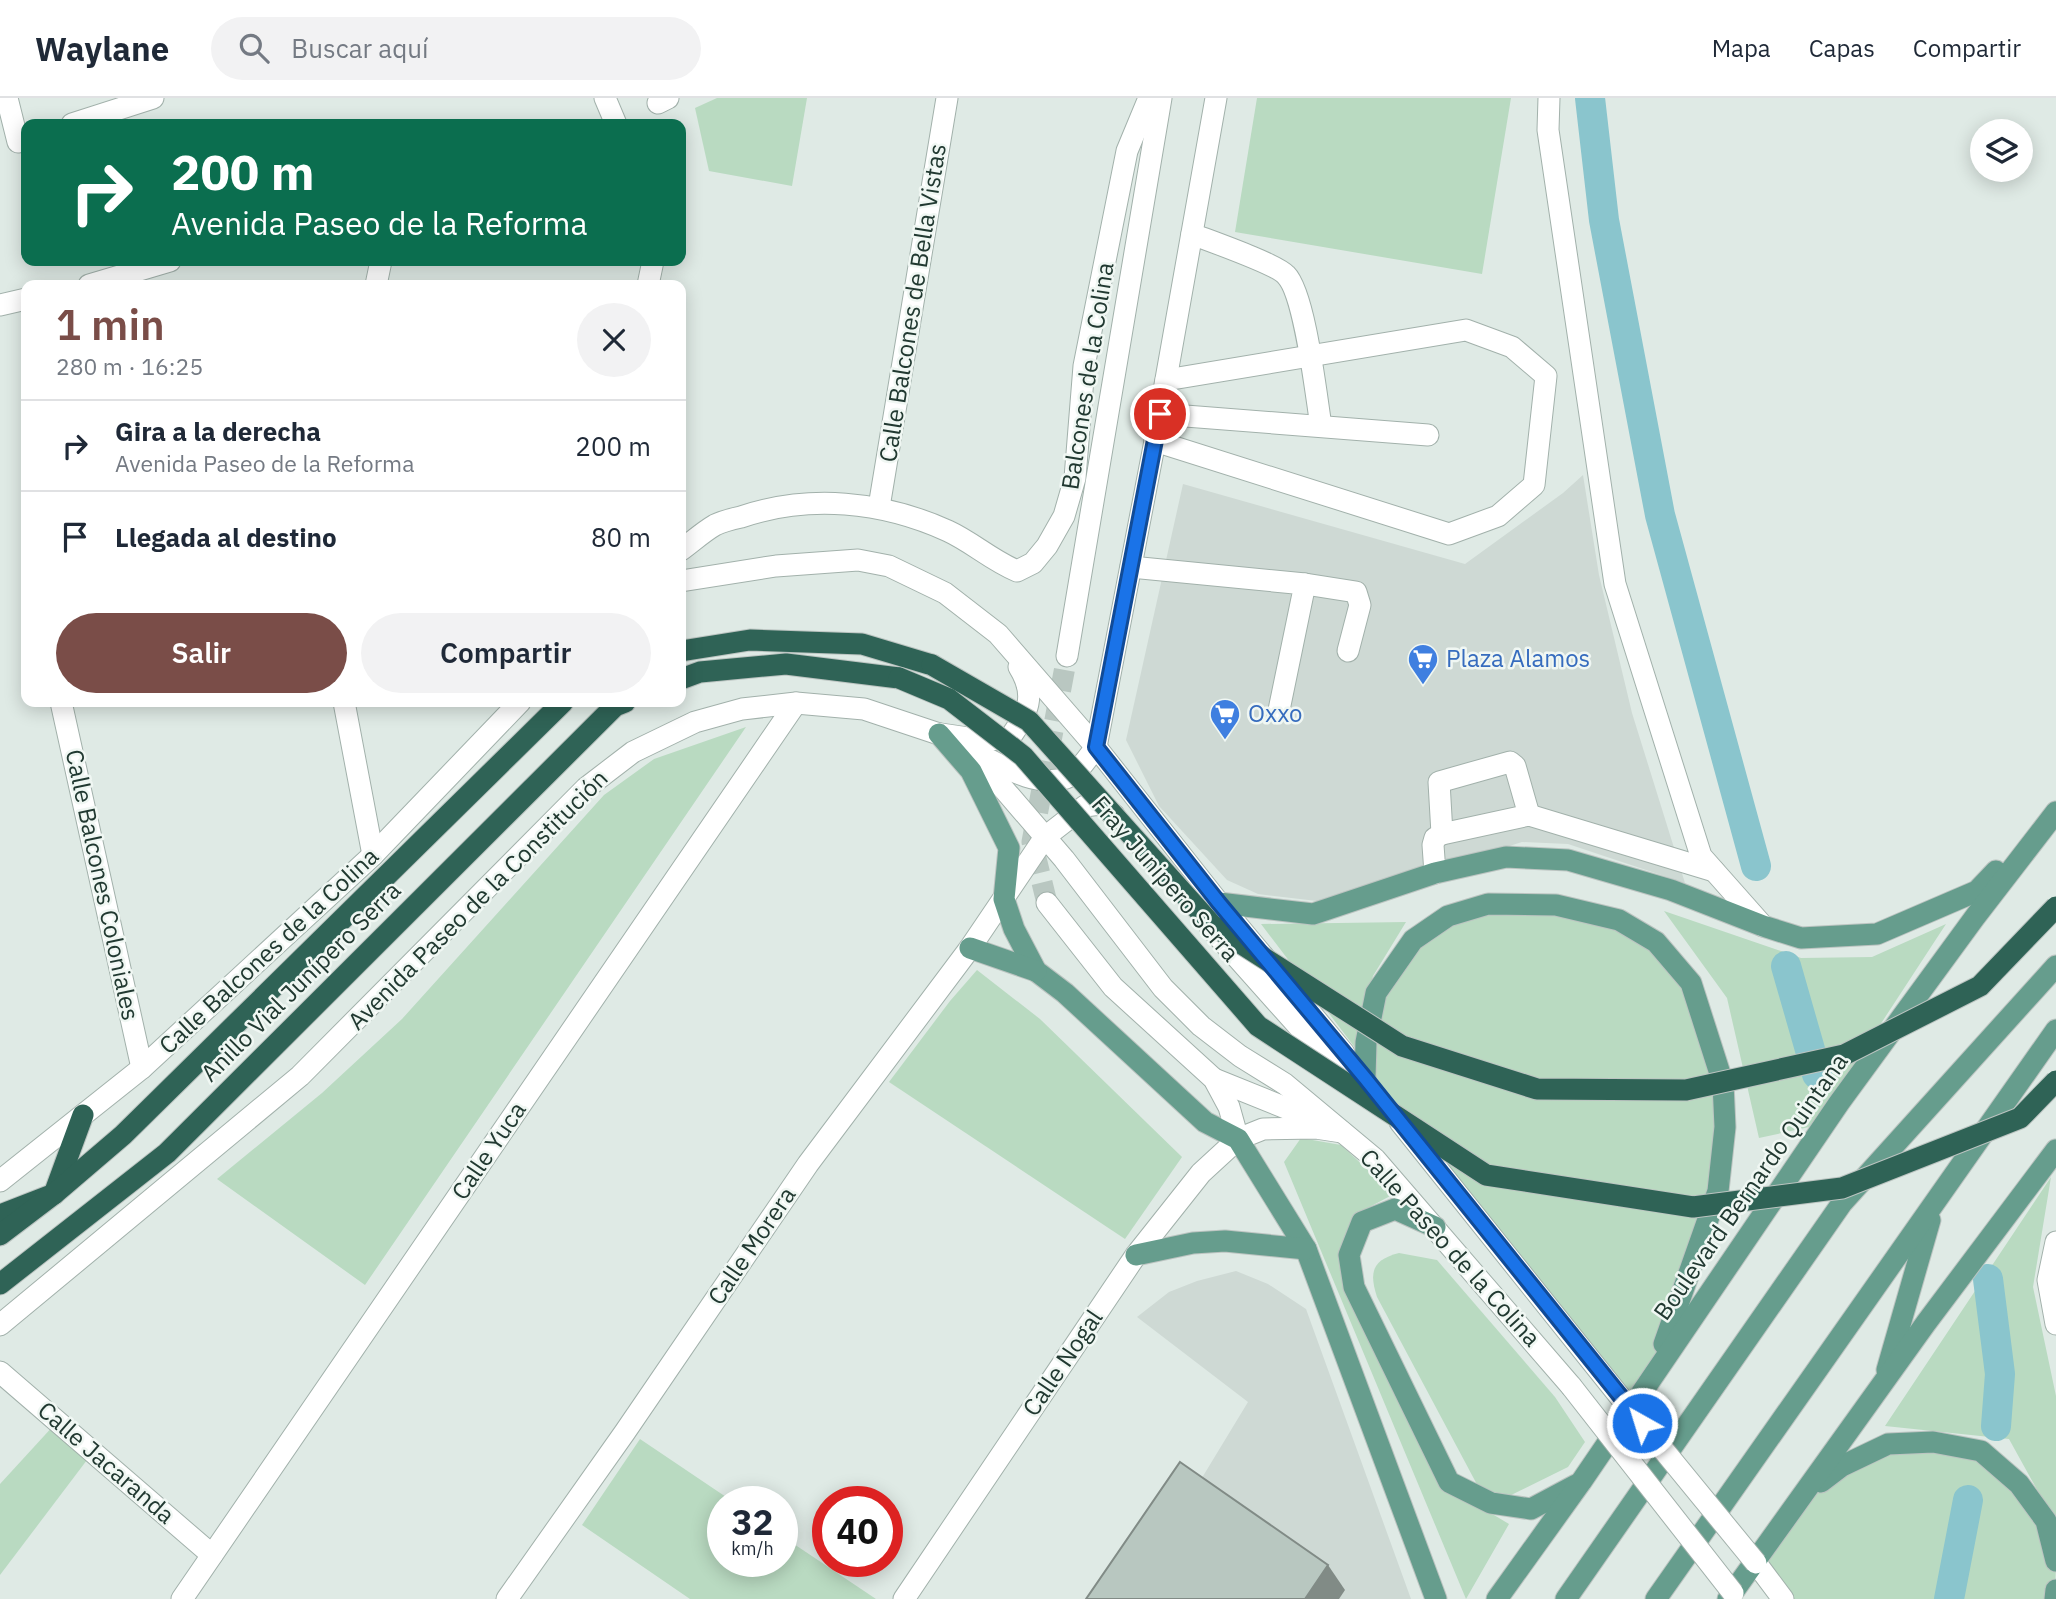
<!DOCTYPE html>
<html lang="es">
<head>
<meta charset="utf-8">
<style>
  :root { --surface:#fff; --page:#f2f2f3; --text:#1f2937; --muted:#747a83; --line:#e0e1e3; --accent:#7a4d48 }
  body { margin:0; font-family:"IBM Plex Sans",sans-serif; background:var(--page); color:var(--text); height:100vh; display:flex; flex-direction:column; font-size:26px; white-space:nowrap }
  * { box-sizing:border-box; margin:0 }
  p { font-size:23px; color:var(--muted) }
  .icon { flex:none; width:38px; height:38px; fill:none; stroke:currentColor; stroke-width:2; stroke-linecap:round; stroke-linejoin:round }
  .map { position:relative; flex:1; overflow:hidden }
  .drawer { position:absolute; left:21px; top:182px; width:665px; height:427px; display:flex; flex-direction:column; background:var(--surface); border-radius:14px; box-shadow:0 4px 18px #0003 }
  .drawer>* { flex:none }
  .banner { position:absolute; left:21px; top:21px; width:665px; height:147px; border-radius:14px; box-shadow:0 4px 18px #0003; background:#0b6e4f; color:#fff; overflow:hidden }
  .controls { position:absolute; left:1970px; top:21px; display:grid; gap:14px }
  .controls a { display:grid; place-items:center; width:63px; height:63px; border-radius:50%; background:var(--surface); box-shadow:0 4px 18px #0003; font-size:35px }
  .speed { position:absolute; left:707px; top:1388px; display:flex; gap:14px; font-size:35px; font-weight:700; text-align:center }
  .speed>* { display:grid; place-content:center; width:91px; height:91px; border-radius:50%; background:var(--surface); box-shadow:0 4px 18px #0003; line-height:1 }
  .speed small { font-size:18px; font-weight:400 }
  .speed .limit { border:10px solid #d22; background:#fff; color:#111 }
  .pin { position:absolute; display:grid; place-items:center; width:60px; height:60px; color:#fff; margin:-30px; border:4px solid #fff; border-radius:50%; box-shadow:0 2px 7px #0007 }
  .me { position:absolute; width:77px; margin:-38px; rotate:321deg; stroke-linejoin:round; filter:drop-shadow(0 0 5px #0008) }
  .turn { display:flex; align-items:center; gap:24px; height:147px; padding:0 35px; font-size:32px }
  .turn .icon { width:91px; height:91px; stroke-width:2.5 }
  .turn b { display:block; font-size:49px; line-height:60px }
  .round { display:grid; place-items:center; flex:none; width:74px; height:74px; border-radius:37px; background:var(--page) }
  .headline { display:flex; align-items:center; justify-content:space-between; height:119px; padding:0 35px }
  h1 { font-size:42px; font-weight:600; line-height:52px; color:var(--accent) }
  .action { display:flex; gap:14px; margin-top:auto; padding:14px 35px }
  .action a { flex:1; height:80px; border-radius:42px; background:var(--accent); color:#fff; font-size:28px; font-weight:600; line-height:80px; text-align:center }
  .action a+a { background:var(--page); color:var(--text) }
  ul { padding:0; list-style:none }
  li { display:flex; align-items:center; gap:21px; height:91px; padding:0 35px; border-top:2px solid var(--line) }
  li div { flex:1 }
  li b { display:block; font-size:26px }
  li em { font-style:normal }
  header { display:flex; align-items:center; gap:42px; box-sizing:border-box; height:98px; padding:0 35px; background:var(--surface); border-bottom:2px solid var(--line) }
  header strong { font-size:33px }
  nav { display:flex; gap:38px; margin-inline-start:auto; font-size:24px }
  .search { width:490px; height:63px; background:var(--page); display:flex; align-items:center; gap:18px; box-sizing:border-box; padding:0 24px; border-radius:38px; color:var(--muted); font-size:26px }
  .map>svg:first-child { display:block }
  .built { fill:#ced9d4 }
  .green { fill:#b9dac1 }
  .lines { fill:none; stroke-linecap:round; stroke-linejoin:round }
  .canal { stroke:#8ac5cd; stroke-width:30 }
  .minor-tunnel { stroke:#b9c7c1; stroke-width:21; stroke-dasharray:21 10; stroke-linecap:butt }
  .minor-casing { stroke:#a2b1ab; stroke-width:23 }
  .major-casing { stroke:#bcc4c1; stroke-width:23 }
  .highway-casing { stroke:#bcc4c1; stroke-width:23 }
  .minor { stroke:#fff; stroke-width:21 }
  .major { stroke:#669d8d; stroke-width:21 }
  .highway { stroke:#2f6356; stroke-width:21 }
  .minor-bridge-casing { stroke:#a2b1ab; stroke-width:23; stroke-linecap:butt }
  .highway-bridge-casing { stroke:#bcc4c1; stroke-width:23; stroke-linecap:butt }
  .minor-bridge { stroke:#fff; stroke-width:21 }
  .highway-bridge { stroke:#2f6356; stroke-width:21 }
  .shaded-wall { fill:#818b86 }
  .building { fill:#b8c7c0; stroke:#818b86; stroke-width:2 }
  .route-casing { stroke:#114b97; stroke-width:18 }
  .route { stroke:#1a73e8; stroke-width:12 }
  .labels { text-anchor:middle; stroke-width:5; stroke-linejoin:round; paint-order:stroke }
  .street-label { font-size:24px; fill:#213931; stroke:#f0f7f3 }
  .shop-label { font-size:24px; fill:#366cbe; stroke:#f0f7f3; text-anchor:start }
</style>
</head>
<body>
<header>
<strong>Waylane</strong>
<div class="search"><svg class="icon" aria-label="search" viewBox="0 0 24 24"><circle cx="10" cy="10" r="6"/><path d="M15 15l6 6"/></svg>Buscar aquí</div>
<nav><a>Mapa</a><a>Capas</a><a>Compartir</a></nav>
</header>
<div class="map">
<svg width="2056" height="1501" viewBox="0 0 2056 1501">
  <rect width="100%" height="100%" fill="#dfeae5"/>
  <g class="built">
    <polygon points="1583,377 1599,477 1632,615 1685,785 1568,746 1522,744 1392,785 1317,803 1258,796 1227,782 1159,708 1126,642 1183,386 1465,466 1563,395"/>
    <polygon points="1236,1173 1268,1186 1306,1211 1411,1501 1120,1501 1197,1388 1248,1304 1137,1219 1169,1194 1197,1183"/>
  </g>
  <g class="green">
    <polygon points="717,0 807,0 792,88 709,73 695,10"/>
    <polygon points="1257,0 1511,0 1482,176 1235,134"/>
    <polygon points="746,629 365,1187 217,1081 322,995 402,921 604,697 654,661"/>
    <polygon points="1488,806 1619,822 1691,885 1723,985 1718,1093 1652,1276 1630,1310 1365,980 1376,895 1413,842"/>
    <polygon points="1664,813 1801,860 1872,859 1946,826 1814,1028 1759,1040 1727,900"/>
    <polygon points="1406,824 1373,878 1356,951 1261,826"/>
    <polygon points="977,872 1040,921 1182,1059 1125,1141 889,984 950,903"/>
    <polygon points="1301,1040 1341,1047 1394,1096 1360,1114 1344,1179 1437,1383 1509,1426 1466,1501 1284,1064"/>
    <polygon points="2051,1079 2033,1189 2056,1298 2056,1426 2009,1341 1885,1328"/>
    <path d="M1399 1155 1437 1162 1555 1299 1585 1344 1568 1369 1505 1400 1481 1394 1377 1199C1369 1174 1372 1162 1399 1155Z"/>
    <polygon points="55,1326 90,1358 0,1477 0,1386"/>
    <polygon points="640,1341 732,1403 723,1404 723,1463 782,1463 782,1438 876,1501 690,1501 582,1427"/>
    <polygon points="1888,1346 1981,1353 2019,1386 2056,1463 2055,1501 1783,1501 1756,1462 1803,1398"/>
  </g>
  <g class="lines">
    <g class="canal">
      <polyline points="1590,0 1604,122 1660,417 1756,768"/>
      <polyline points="1786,868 1817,976"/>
      <polyline points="1988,1181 2000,1276 1996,1328"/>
      <polyline points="1949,1501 1968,1402"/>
    </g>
    <polyline class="minor-tunnel" points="1047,805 1032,744 1067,558"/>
    <g class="minor-casing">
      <g id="minor">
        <polyline points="7,0 18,44 26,41"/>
        <polyline points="605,0 616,26"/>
        <polyline points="1549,0 1548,32 1615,486 1701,758 1763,828"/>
        <polyline points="658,5 668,0"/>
        <polyline points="72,26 153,0"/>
        <path d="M1192 136C1210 143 1276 166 1286 177 1305 196 1316 297 1321 328"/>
        <polyline points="89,187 170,163"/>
        <polyline points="376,187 381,163"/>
        <polyline points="648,187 653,163"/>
        <polyline points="0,207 26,201"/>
        <polyline points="1160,316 1428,337"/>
        <polyline points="1155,343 1449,436 1498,418 1534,387 1546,278 1512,249 1466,232 1166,282"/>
        <polyline points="879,409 947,0"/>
        <path d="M681 452C692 444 703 434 715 427 723 423 732 421 741 419 809 396 882 403 948 433 972 444 991 462 1017 473L1033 465 1047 448 1064 418 1075 380 1084 268 1127 53 1149 0"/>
        <polyline points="1131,469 1305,486 1279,612"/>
        <polyline points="681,483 776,468 858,462 889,468 945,495 998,536 1096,649 1219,805 1344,955"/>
        <polyline points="1305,486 1356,494 1360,507 1348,553"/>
        <polyline points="1067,558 1161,0"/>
        <polyline points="61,604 142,970"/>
        <polyline points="344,604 373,757"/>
        <path d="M941 636 981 642 1009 641C1028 615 1037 598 1019 569"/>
        <path d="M978 656C1002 668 1038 690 1066 680 1079 675 1088 659 1096 649L1155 343 1216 0"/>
        <polyline points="1442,736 1439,684 1510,664 1515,668 1529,717"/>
        <polyline points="1435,775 1433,747 1435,740 1442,736 1529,717 1714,773"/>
        <polyline points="1047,805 1113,889 1214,981 1229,1009 1238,1041"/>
        <polyline points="1210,829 1308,939 1365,980"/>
        <polyline points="1214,981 1323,1025"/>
        <polyline points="1400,1024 1625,1305"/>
        <polyline points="0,1083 142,970 373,757 520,604"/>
        <polyline points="2056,1144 2048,1182 2056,1226"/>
        <polyline points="0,1227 300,978 586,690 633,654 695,624 742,611 796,605 864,611 939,636 990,675 1064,761 1163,890 1201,928 1240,958 1285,986 1375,1061 1571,1288"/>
        <polyline points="0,1274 212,1457"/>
        <polyline points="1756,1465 1783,1501"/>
        <polyline points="182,1501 796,605"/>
        <polyline points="507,1501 625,1334 808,1066 970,850 1045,739 1085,708 1100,706 1114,717"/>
        <polyline points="904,1501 1136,1157 1201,1075 1238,1041 1263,1031 1316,1030 1342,1034"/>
      </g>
    </g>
    <g class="major-casing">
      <g id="major">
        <polyline points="939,636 971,673 1009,750 1004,801 1014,831 1036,873 1065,895 1205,1024 1238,1041 1306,1151 1436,1501"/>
        <polyline points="1219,805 1313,816 1435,775 1506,759 1568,762 1671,792 1763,828 1801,840 1877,836 1977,793 1996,773"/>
        <polyline points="970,850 1036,873"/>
        <polyline points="1365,980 1366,944 1376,895 1413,842 1448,818 1488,806 1556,807 1619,822 1656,844 1691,885 1723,985 1725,1029 1718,1093 1664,1246"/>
        <polyline points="1435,1129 1395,1111 1362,1124 1349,1157 1354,1189 1449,1384 1491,1405 1531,1411 1576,1387"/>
        <polyline points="1136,1157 1193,1145 1225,1143 1306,1151"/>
        <polyline points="1887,1272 1930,1122"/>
        <polyline points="1821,1384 1842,1368 1888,1346 1933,1344 1981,1353 2019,1386 2046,1423 2056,1463"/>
        <polyline points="1497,1501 1581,1384 1839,1005 1975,819 2056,714"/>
        <polyline points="1566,1501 1842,1105 2056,868"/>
        <polyline points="1656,1501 2056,932"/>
        <polyline points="1728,1501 1926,1225 2056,1052"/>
        <polyline points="2055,1501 2056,1492"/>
      </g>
    </g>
    <g class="highway-casing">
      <g id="highway">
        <polyline points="681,553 750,542 862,546 932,567"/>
        <polyline points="681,581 700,574 786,566 899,580"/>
        <polyline points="0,1117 54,1096 83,1017"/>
        <polyline points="0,1137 54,1096 123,1037 563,604"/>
        <polyline points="0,1186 167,1055 615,608 625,604"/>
      </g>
    </g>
    <use href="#minor" class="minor"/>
    <use href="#major" class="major"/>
    <use href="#highway" class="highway"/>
    <g class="minor-bridge-casing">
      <g id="minor-bridge">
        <polyline points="1571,1288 1733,1495"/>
        <polyline points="1625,1305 1756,1465"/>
      </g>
    </g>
    <g class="highway-bridge-casing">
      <g id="highway-bridge">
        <polyline points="932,567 1029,623 1212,827 1402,948 1537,991 1686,992 1844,957 1980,888 2056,809"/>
        <polyline points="899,580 949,601 1023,658 1258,928 1486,1077 1693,1109 1842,1090 2020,1020 2056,983"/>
      </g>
    </g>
    <use href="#minor-bridge" class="minor-bridge"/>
    <use href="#highway-bridge" class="highway-bridge"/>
  </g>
  <polygon class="shaded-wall" points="1328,1467 1345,1492 1339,1501 1305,1501"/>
  <polygon class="building" points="1180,1364 1328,1467 1305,1501 1086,1501"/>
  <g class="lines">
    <g class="route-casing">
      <polyline id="route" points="1160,316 1096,649 1219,805 1365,980 1642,1325"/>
    </g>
    <use href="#route" class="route"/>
  </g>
  <defs>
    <g id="supermarket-pin" transform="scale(1.575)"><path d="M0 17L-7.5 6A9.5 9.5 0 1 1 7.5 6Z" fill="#3f7fe0" stroke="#f0f7f3"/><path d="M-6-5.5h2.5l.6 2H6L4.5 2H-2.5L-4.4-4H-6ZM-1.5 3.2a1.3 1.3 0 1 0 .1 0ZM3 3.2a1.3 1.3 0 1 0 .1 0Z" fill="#fff"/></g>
  </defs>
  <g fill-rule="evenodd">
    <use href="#supermarket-pin" x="1423" y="561"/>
    <use href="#supermarket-pin" x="1225" y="616"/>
  </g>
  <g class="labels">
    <g class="street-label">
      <text transform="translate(913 205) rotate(-81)" y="8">Calle Balcones de Bella Vistas</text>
      <text transform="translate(1088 278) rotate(-81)" y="8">Balcones de la Colina</text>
      <text transform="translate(1165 781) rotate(49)" y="8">Fray Junipero Serra</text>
      <text transform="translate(102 787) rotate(78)" y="8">Calle Balcones Coloniales</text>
      <text transform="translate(478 802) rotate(-45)" y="8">Avenida Paseo de la Constitución</text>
      <text transform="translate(269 853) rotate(-43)" y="8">Calle Balcones de la Colina</text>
      <text transform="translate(301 884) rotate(-45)" y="8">Anillo Vial Junípero Serra</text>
      <text transform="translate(489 1053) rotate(-56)" y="8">Calle Yuca</text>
      <text transform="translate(1751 1089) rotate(-55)" y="8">Boulevard Bernardo Quintana</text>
      <text transform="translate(752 1148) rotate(-56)" y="8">Calle Morera</text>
      <text transform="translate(1450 1150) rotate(48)" y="8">Calle Paseo de la Colina</text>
      <text transform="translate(1063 1265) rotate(-56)" y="8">Calle Nogal</text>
      <text transform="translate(106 1365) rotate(41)" y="8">Calle Jacaranda</text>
    </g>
    <g class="shop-label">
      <text x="1446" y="569">Plaza Alamos</text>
      <text x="1248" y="624">Oxxo</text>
    </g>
  </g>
</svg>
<div class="controls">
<a><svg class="icon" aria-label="layers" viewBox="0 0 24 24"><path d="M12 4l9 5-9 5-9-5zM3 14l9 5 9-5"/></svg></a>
</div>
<div class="speed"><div>32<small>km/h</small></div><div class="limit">40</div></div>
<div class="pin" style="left:1160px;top:316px;background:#d93025"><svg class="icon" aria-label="arrive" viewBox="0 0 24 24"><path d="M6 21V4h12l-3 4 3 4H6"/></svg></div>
<svg class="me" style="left:1642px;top:1325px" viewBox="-20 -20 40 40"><circle r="17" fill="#1a73e8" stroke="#fff" stroke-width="3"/><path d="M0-11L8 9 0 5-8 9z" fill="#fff"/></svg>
<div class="banner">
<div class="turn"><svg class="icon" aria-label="right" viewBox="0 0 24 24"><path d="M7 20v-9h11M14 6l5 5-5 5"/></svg><div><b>200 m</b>Avenida Paseo de la Reforma</div></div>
</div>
<section class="drawer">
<div class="headline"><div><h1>1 min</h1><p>280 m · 16:25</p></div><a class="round"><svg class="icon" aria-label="close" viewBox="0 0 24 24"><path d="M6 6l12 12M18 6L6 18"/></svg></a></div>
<ul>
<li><svg class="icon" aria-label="right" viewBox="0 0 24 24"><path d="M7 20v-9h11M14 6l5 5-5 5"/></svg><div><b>Gira a la derecha</b><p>Avenida Paseo de la Reforma</p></div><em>200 m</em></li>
<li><svg class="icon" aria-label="arrive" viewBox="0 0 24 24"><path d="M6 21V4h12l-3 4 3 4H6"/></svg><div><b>Llegada al destino</b></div><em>80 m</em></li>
</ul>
<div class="action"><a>Salir</a><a>Compartir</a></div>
</section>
</div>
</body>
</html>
